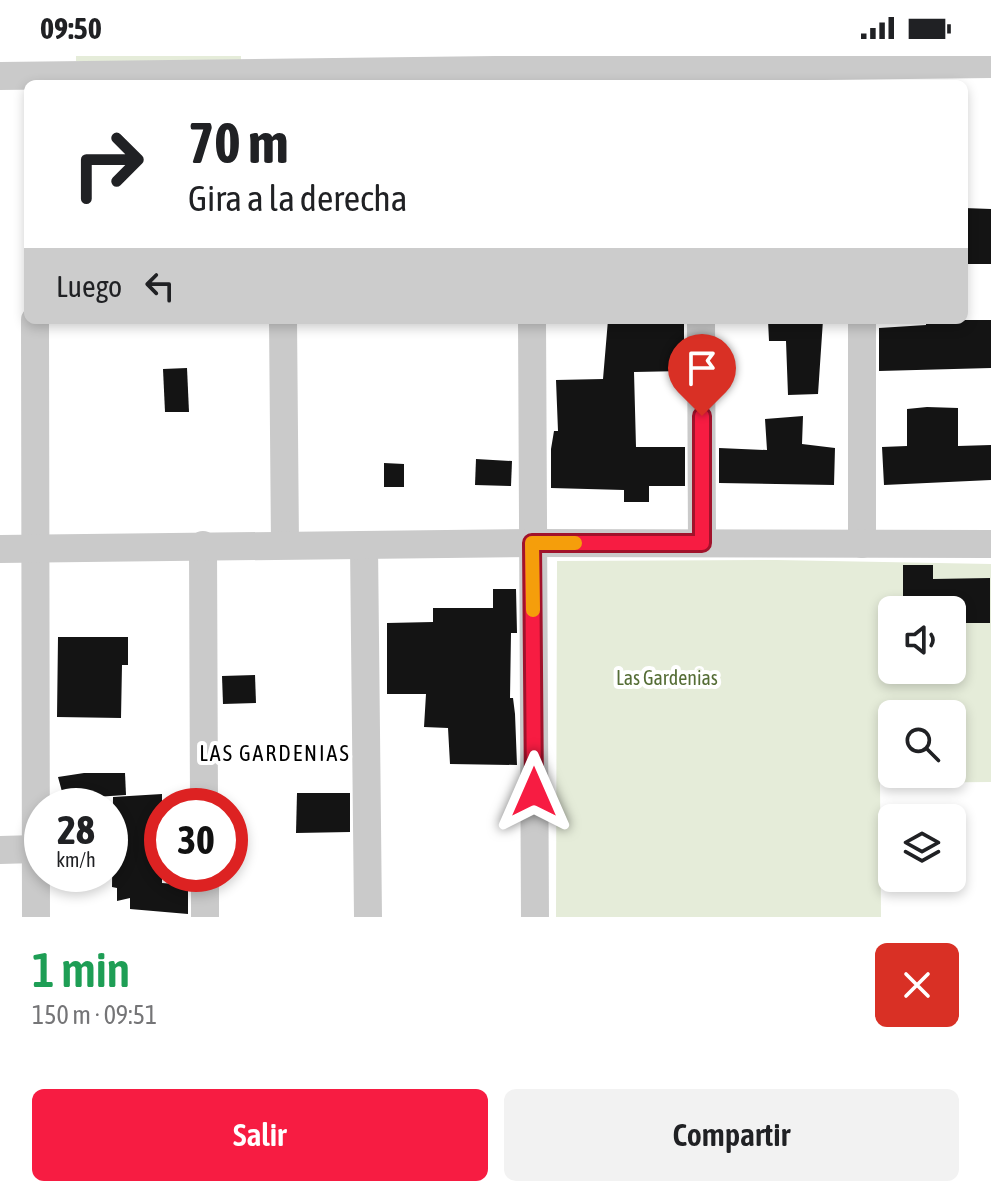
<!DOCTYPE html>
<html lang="es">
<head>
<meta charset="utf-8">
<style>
  :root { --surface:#fff; --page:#f2f2f2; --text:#202124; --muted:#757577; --accent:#f71c42 }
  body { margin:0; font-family:"Asap Condensed",sans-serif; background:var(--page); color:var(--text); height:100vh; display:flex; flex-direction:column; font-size:30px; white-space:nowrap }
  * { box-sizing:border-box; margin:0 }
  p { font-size:26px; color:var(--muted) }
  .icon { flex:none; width:44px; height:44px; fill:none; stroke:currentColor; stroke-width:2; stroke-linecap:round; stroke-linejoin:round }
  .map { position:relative; height:861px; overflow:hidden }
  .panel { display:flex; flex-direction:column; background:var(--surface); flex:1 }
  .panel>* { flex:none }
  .banner { position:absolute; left:24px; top:24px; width:944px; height:244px; border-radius:12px; box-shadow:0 4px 12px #0003; background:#fff; color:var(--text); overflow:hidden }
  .fabs { position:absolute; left:878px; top:540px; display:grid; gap:16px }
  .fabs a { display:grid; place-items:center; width:88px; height:88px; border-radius:12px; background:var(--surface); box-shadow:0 4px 12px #0003; font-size:40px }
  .speed { position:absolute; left:24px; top:732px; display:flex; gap:16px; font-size:40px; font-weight:700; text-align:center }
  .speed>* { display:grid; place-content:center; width:104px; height:104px; border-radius:50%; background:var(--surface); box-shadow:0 4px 12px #0003; line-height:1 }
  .speed small { font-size:20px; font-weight:400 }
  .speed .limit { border:12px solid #d22; background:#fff; color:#111 }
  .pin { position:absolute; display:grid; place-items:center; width:68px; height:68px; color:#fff; margin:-82px -34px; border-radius:50% 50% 50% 0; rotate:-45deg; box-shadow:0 0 8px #0007 }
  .pin .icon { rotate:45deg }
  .me { position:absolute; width:88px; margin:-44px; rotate:0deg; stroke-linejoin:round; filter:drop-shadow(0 0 6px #0008) }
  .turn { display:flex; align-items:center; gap:28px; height:168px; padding:0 32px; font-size:36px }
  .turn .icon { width:104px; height:104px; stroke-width:2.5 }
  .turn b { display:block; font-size:56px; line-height:68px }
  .then { display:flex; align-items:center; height:76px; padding:0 32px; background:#0003; gap:16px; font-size:30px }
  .round { display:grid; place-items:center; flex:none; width:84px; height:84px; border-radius:12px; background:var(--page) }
  .summary { display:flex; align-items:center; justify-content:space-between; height:136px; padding:0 32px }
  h1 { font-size:48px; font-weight:600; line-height:60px; color:#1e9e55 }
  .primary-button { display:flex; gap:16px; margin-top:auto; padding:16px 32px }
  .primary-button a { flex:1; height:92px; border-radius:12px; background:var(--accent); color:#fff; font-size:32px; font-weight:600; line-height:92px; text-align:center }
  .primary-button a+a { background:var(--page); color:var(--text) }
  .status { display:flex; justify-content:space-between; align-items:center; height:56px; padding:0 40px; background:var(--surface); direction:ltr }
  .status svg { height:22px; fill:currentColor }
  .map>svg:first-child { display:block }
  .green { fill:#e5ecd9; fill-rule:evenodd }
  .building { fill:#141414 }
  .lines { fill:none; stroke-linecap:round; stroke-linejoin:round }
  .minor { stroke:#cacaca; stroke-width:28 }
  .route-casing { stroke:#a1122b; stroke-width:20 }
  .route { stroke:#f71c42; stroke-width:14 }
  .slow { stroke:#f59e0b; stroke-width:14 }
  .labels { text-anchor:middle; stroke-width:8; stroke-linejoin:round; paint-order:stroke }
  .park-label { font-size:20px; fill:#556d36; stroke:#fff }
  .neighbourhood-label { font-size:22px; letter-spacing:2px; fill:#000; stroke:#fff }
</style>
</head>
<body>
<div class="status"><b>09:50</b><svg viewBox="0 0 49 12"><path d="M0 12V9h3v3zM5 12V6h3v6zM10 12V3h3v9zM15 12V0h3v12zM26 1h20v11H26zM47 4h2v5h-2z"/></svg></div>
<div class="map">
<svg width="991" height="861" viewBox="0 0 991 861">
  <rect width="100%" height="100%" fill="#fff"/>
  <g class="green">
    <rect x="76" y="0" width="165" height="5"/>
    <path d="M776 504 991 508V726L880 727 881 861H556L557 505ZM892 554H952V614H892ZM892 658H952V718H892Z"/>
  </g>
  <g class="building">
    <polygon points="964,152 991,153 991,208 964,208"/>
    <polygon points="608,264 684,264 684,315 634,316 636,391 685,391 685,430 649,430 649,446 624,446 624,434 551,432 551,393 554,375 558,375 556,324 603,323"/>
    <polygon points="768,264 823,264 818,338 788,339 786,285 769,285"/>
    <polygon points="926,264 991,264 991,312 879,315 879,272 926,269"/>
    <polygon points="187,312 189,356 165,356 163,313"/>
    <polygon points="927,351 958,352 958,390 991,389 991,424 884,429 882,391 907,390 907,353"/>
    <polygon points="803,360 802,388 835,392 834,429 719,427 719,392 767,394 765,363"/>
    <polygon points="476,403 512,405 511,430 475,429"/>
    <polygon points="384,407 404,408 404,431 384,431"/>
    <polygon points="903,509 933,509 933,523 990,522 990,567 952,567 952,554 903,554"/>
    <polygon points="493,533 516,533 517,577 511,577 510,642 513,642 515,658 517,709 450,708 448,672 424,671 426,638 387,638 387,567 433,566 433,552 493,552"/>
    <polygon points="58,581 128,581 128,609 122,609 121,662 57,661"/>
    <polygon points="255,619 256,647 223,648 222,620"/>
    <polygon points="84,717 125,717 126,739 64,743 58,721"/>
    <polygon points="297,737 350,737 350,776 296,777"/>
    <polygon points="162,738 162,827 188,829 188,858 130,853 130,842 117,845 117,832 112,831 113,741"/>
  </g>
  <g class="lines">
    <g class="minor">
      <polyline points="0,20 991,8"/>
      <polyline points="35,264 36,861"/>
      <polyline points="283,264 285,489"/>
      <polyline points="532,264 535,861"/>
      <polyline points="701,264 702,487"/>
      <polyline points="862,488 862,264"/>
      <polyline points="203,489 204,750"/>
      <polyline points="364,490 368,861"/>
      <polyline points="0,493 532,487 991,488"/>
      <polyline points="0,794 36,793"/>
      <polyline points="205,818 205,861"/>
    </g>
  </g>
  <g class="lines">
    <g class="route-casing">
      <polyline id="route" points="534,736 532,487 702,487 702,360"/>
    </g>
    <use href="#route" class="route"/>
    <polyline class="slow" points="533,554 532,487 575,487"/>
  </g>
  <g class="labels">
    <g class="park-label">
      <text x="667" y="629">Las Gardenias</text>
    </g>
    <g class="neighbourhood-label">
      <text x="275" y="705">LAS GARDENIAS</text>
    </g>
  </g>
</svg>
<div class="fabs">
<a><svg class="icon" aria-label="sound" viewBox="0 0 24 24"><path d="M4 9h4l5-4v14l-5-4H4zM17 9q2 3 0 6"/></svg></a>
<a><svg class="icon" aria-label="search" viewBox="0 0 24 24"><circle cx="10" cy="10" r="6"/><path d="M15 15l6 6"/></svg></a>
<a><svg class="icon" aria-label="layers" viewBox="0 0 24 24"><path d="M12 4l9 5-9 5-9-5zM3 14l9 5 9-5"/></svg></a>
</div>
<div class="speed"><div>28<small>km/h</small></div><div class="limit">30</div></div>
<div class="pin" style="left:702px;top:360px;background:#d93025"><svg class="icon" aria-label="arrive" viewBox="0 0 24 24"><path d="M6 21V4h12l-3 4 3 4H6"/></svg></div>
<svg class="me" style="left:534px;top:736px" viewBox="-20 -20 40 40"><path d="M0-17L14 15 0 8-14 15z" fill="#f71c42" stroke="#fff" stroke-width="4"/></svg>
<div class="banner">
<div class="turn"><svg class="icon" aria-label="right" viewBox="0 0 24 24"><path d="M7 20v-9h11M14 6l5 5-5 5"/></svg><div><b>70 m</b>Gira a la derecha</div></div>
<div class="then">Luego<svg class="icon" aria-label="left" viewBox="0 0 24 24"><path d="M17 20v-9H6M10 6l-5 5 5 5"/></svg></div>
</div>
</div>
<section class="panel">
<div class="summary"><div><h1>1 min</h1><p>150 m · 09:51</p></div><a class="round" style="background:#d93025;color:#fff"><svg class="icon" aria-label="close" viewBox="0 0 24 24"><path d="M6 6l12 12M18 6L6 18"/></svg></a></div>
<div class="primary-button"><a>Salir</a><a>Compartir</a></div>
</section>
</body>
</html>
